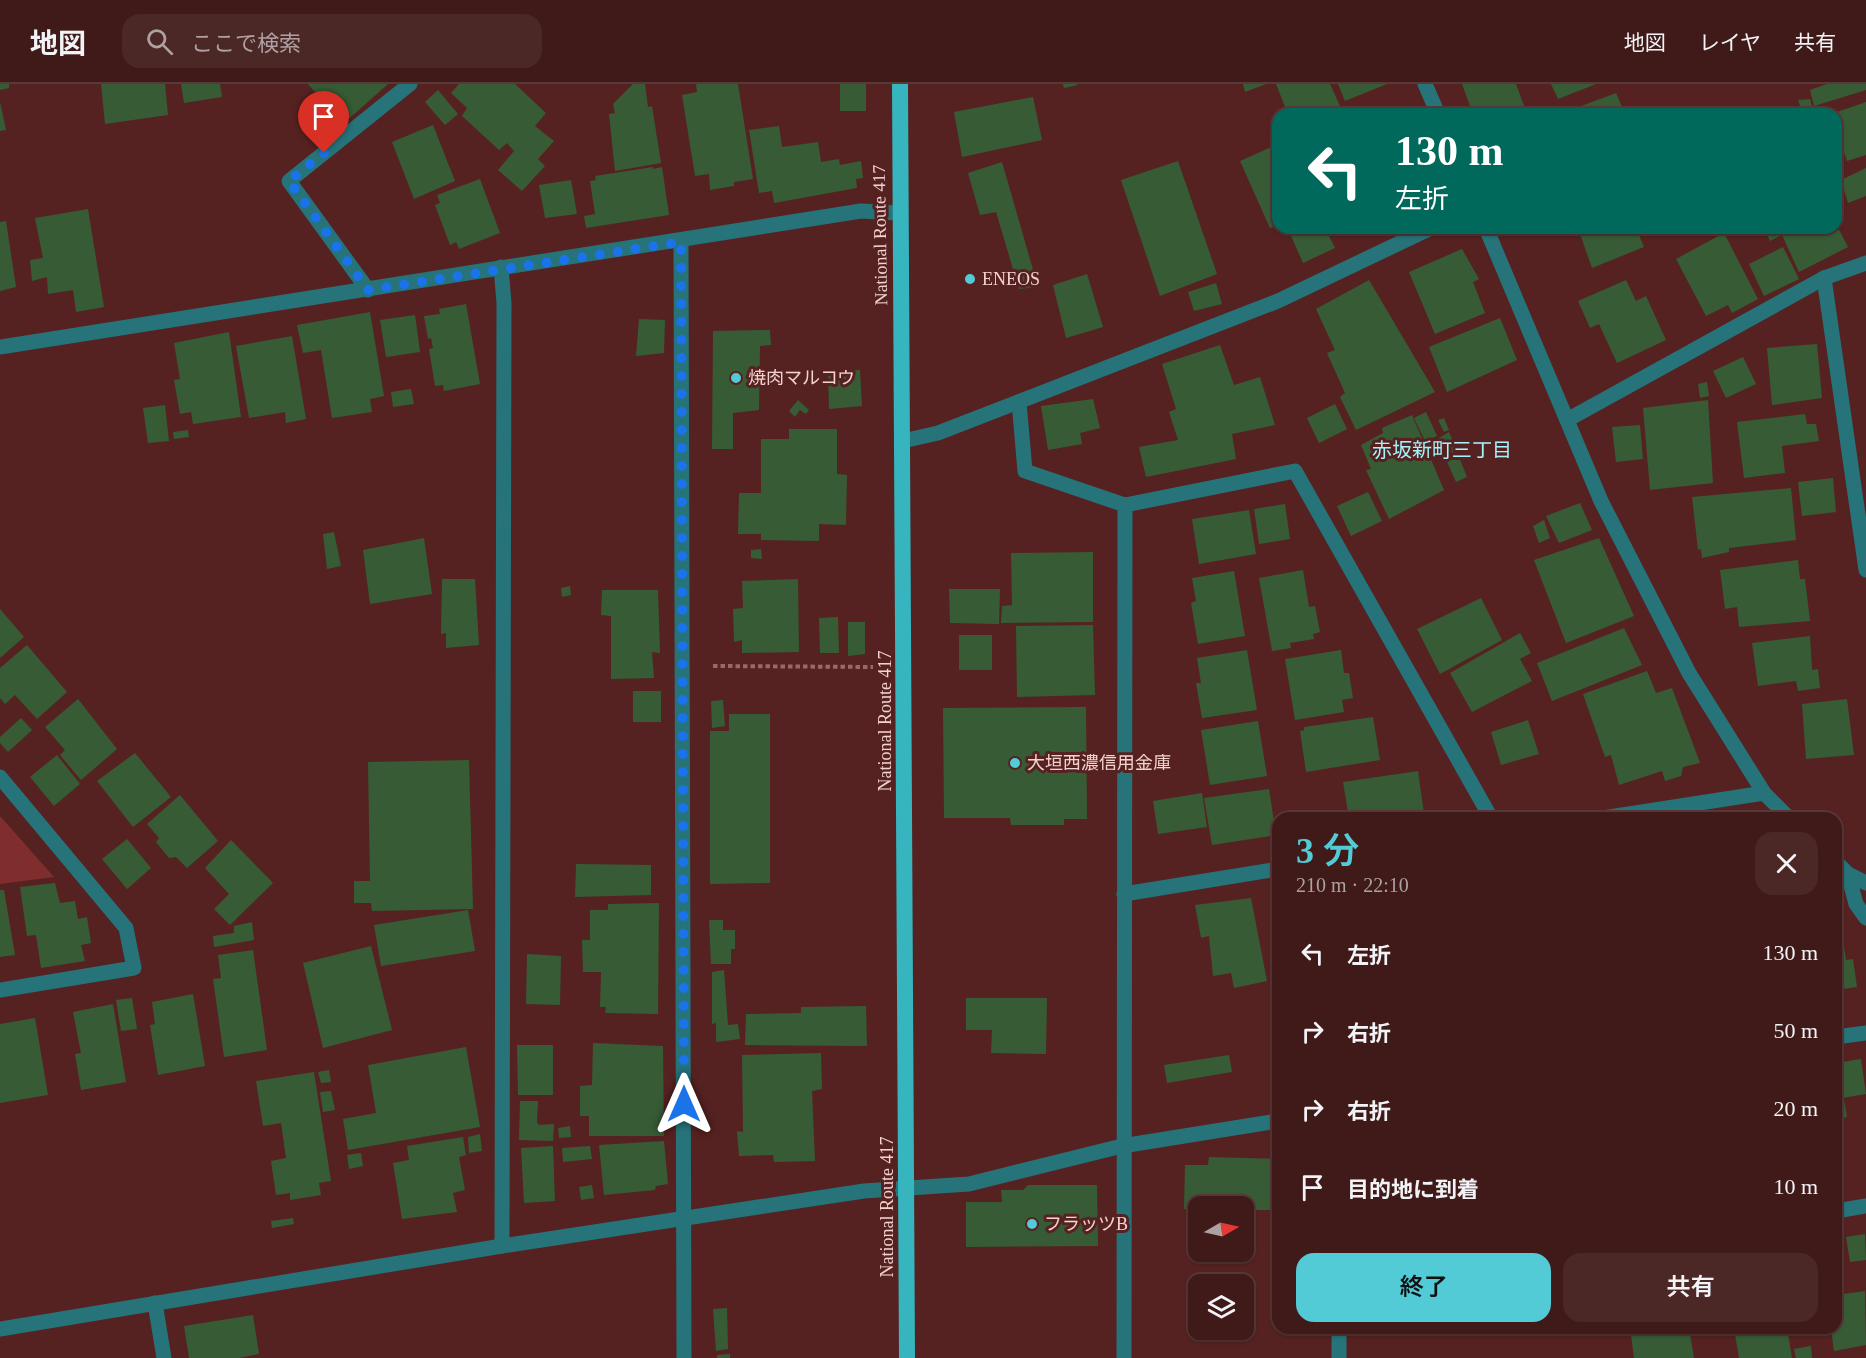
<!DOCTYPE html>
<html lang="ja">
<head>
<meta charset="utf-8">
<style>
  :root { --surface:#401a19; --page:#4b2726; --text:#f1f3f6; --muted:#aea1a2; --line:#593838; --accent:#52cbd6 }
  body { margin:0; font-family:"Times New Roman","Noto Sans JP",serif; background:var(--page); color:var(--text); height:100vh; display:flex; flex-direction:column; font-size:22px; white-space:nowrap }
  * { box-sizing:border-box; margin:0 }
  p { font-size:20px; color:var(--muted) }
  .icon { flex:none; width:33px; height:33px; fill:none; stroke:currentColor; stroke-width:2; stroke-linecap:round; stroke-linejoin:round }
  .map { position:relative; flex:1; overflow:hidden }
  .details { position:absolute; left:1272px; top:728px; width:570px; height:522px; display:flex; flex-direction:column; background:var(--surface); border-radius:18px; box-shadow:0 2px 4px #0004,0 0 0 2px var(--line) }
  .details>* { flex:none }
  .hud { position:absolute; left:1272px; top:24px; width:570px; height:126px; border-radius:18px; box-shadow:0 2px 4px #0004,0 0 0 2px var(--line); background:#00695c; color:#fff; overflow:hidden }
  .needle { width:39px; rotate:81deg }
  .controls { position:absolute; left:1188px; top:1112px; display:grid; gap:12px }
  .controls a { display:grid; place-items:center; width:66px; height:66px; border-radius:12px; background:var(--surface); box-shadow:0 2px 4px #0004,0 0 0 2px var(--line); font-size:30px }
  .pin { position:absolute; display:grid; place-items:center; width:51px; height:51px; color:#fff; margin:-62px -26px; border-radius:50% 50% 50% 0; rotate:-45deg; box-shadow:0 0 6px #0007 }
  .pin .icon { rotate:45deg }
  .me { position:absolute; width:66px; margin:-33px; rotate:0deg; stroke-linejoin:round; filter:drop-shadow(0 0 4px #0008) }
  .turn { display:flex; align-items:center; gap:21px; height:126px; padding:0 24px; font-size:27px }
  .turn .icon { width:78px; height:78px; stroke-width:2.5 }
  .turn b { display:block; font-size:42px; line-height:51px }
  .round { display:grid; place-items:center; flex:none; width:63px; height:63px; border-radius:18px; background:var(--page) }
  .overview { display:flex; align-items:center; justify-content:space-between; height:102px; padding:0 24px }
  h1 { font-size:36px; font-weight:600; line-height:45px; color:var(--accent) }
  .action { display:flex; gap:12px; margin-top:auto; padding:12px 24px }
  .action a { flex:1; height:69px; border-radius:18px; background:var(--accent); color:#111; font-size:24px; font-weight:600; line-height:69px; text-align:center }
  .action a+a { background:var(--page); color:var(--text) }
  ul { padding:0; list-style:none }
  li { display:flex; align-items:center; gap:18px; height:78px; padding:0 24px }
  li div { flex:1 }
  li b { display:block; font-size:22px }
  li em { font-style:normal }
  header { display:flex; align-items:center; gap:36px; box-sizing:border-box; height:84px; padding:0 30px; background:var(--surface); border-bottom:2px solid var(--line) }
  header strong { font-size:28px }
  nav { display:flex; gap:33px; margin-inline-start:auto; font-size:21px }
  .search { width:420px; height:54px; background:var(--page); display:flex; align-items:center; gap:15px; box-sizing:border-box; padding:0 21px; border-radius:18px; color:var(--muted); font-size:22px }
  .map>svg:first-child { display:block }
  .green { fill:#7f2e2d }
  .building { fill:#375c35 }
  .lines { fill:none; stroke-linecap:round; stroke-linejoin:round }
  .path { stroke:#966a69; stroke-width:4; stroke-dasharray:4.5 3; stroke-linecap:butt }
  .minor { stroke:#26737a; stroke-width:15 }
  .trunk { stroke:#36b5bf; stroke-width:16 }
  .route { stroke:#1a73e8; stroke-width:10; stroke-dasharray:0 18 }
  .poi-dot { fill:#52cbd6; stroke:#552221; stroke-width:2 }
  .labels { text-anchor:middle; stroke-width:6; stroke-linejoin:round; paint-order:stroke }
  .street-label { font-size:18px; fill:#f3d2cf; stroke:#552221 }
  .poi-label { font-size:18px; fill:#f3d2cf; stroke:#552221; text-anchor:start }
  .neighbourhood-label { font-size:20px; fill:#a2f3fb; stroke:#552221 }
</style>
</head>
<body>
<header>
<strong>地図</strong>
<div class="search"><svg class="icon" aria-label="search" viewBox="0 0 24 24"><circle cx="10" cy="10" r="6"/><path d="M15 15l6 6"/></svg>ここで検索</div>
<nav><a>地図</a><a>レイヤ</a><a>共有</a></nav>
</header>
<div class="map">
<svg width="1866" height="1274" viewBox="0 0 1866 1274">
  <rect width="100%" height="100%" fill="#552221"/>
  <polygon class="green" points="0,732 54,793 0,800"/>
  <g class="building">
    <polygon points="0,0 9,0 9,4 0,6"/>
    <polygon points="101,0 165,0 168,31 105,40"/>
    <polygon points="181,0 220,0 222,13 184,19"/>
    <polygon points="308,0 388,0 343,40"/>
    <polygon points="459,0 515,0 546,29 535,42 554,57 538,75 545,82 522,107 498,86 514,67 507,59 499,66 462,32 467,24 451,9"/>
    <polygon points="633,0 645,0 648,23 652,22 661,79 615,87 609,30 615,29 613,20"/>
    <polygon points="696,0 738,0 753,95 734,98 734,102 710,106 709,90 695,92 682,11 697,8"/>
    <rect x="840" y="0" width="26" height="27"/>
    <polygon points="1063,0 1077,0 1077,1 1064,4"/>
    <polygon points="1243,0 1266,0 1245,8"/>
    <polygon points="1276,0 1330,0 1340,22 1317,30 1288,30"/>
    <polygon points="1338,0 1387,0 1345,17"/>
    <polygon points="1462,0 1516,0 1526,27 1521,30 1473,30"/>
    <polygon points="1551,0 1596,0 1558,15"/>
    <polygon points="1827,0 1866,0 1866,6 1814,22 1810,6"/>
    <polygon points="438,6 458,30 445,41 425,18"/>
    <polygon points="1616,9 1625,30 1560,30"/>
    <polygon points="1033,13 1042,56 962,73 954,28"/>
    <polygon points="1810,15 1813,26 1802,28 1798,16"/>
    <polygon points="0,18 6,46 0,47"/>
    <polygon points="1866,18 1866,71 1847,77 1836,45 1836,30 1831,30"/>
    <polygon points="1357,25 1360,30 1344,30"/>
    <polygon points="433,41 455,97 414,115 392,58"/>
    <polygon points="779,42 782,63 818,58 821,78 839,75 840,81 861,77 863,94 856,95 857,104 774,119 772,107 759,109 749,46"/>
    <polygon points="1278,60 1278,141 1270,144 1240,77"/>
    <polygon points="1178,77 1217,190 1160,212 1121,96"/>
    <polygon points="1002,78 1038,203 1019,205 996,128 980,131 968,89"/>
    <polygon points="653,83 653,85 662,83 669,131 586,144 584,132 595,130 590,97 596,96 595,92"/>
    <polygon points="1866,84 1866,112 1848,119 1841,96"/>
    <polygon points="480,95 500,149 459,165 456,158 450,161 435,121 440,119 437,111"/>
    <polygon points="571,96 577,130 545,134 539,101"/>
    <polygon points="88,125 104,223 76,228 73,206 48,210 47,193 32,197 30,176 43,174 35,134"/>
    <polygon points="6,137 16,203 0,207 0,138"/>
    <polygon points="1836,140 1848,163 1799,188 1782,151 1770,157 1764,144 1836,144"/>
    <polygon points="1291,144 1325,144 1335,164 1303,179 1288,145"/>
    <polygon points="1578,144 1636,144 1644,163 1592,184"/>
    <polygon points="1724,149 1758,215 1732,229 1728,221 1706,232 1676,175"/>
    <polygon points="1783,163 1799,195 1764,212 1749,180"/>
    <polygon points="1462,165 1479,195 1473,198 1485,229 1435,250 1409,188"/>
    <polygon points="1087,190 1103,243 1066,254 1053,201"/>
    <polygon points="1369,196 1435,308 1356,346 1340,313 1345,309 1327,269 1335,266 1316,225"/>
    <polygon points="1626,196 1636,217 1646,212 1666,256 1617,279 1599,240 1590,244 1578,217"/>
    <polygon points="1216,199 1222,220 1194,227 1188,208"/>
    <polygon points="466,220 480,300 444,307 443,301 435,302 429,265 433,264 431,254 428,255 424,232 440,230 439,225"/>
    <polygon points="370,228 384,312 370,315 372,328 332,334 321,266 303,269 297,241"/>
    <polygon points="415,231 420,268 386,273 380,236"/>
    <polygon points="1500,234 1517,276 1447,308 1429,263"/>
    <polygon points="639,235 665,236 664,269 636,272"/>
    <polygon points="770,246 771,261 760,262 759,326 733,329 733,365 712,365 713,247"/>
    <polygon points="229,248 241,333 193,340 191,328 180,330 174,296 180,295 174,259"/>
    <polygon points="292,252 306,335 286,339 285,328 249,334 236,262"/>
    <polygon points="1817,260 1822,314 1772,321 1767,264"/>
    <polygon points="1220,261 1234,301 1260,293 1275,341 1232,350 1236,375 1146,393 1139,363 1178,356 1169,328 1176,325 1162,280"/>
    <polygon points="1743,273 1756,300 1726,314 1713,287"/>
    <polygon points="860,286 862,322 829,325 828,287"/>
    <polygon points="1707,298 1709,312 1700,314 1698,300"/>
    <polygon points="411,305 414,320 393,323 391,308"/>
    <polygon points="1093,315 1100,344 1080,349 1082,360 1048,366 1041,322"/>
    <polygon points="798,316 809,326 806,330 800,326 795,333 789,327"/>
    <polygon points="1708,316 1713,399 1650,406 1643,324"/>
    <polygon points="1335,320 1347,345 1319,359 1307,334"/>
    <polygon points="165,321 169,357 148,359 143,324"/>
    <polygon points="1426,328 1437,352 1425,357 1414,334"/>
    <polygon points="1805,330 1807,340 1816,340 1819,357 1782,362 1785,389 1744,394 1737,338"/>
    <polygon points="1412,331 1444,406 1389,435 1366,386 1371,385 1361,361 1383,349 1382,344"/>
    <polygon points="1444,334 1449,346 1444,348 1438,336"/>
    <polygon points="1640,341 1643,375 1616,378 1612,343"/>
    <polygon points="789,345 837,345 837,390 847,391 846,441 819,440 819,457 761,456 761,450 738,450 739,409 761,409 761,355 789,355"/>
    <polygon points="188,346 189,353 174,355 173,348"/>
    <polygon points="1449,348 1467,393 1456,398 1437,355"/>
    <polygon points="1833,394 1836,428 1802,432 1798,398"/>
    <polygon points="1791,404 1796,456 1729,464 1729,468 1702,474 1701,465 1698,466 1692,413"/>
    <polygon points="1368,408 1382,437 1351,452 1337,422"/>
    <polygon points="1580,419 1592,446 1559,459 1546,432"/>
    <polygon points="1285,420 1290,455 1259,460 1254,425"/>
    <polygon points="1249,426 1256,470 1199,480 1192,435"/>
    <polygon points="1544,436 1550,454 1539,459 1533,442"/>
    <polygon points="334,448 341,482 327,485 323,450"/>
    <polygon points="424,454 432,510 370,520 363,466"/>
    <polygon points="1599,454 1634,532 1566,559 1534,476"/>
    <polygon points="761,465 762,475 751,474 751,466"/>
    <polygon points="1093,468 1093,538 1001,539 1002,522 1012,521 1011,469"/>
    <polygon points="1798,476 1800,495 1805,495 1810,537 1739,543 1737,523 1725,525 1720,486"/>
    <polygon points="1303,486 1309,523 1315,522 1320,548 1313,550 1314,555 1290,559 1291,564 1272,567 1259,494"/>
    <polygon points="1234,487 1245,552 1198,560 1191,519 1196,517 1192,494"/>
    <polygon points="442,495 475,495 479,561 446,564 446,549 441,550"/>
    <polygon points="798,495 799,568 742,569 742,556 734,558 733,525 743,524 742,497"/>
    <polygon points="570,502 571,511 562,513 561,504"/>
    <polygon points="949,505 1000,505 999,540 950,539"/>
    <polygon points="602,506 658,506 660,569 652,568 654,594 611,595 611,532 601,531"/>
    <polygon points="1481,514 1502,556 1440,590 1417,545"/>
    <polygon points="0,525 24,553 0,574"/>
    <polygon points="838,533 839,569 820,569 819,534"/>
    <polygon points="848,538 865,538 865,570 848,572"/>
    <polygon points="1093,541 1095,611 1017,613 1016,542"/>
    <polygon points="1624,544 1642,581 1552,617 1537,579"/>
    <polygon points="1520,549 1531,569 1520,575 1532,597 1472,628 1450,589"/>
    <rect x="959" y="551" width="33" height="35"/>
    <polygon points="1810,552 1812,586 1818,585 1820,604 1798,607 1796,597 1758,602 1752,559"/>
    <polygon points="27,561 67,608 37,635 15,611 5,620 0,614 0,584"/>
    <polygon points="1247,566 1257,626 1202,634 1196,599 1201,599 1197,574"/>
    <polygon points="1341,566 1344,589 1349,589 1353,614 1342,616 1344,628 1295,636 1285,575"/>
    <polygon points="1647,587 1656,609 1672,604 1700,679 1683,683 1681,692 1665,697 1662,687 1619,701 1611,671 1605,673 1583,610"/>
    <rect x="633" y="607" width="28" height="31"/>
    <polygon points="78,615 117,665 81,696 60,671 65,666 45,643"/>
    <polygon points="1847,615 1854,671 1806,675 1802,620"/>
    <polygon points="723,616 725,642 712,644 711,617"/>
    <polygon points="1086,623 1087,735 1064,735 1064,741 1011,741 1010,734 944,734 943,624"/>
    <polygon points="729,630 770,630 770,799 710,800 710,647 729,647"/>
    <polygon points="1373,633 1380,676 1306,688 1300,647 1304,646 1304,643"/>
    <polygon points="21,634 32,646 8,668 0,659 0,653"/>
    <polygon points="1528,636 1539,670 1501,681 1491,648"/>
    <polygon points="1258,637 1267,692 1210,701 1201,646"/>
    <polygon points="135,669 171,713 133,743 97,697"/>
    <polygon points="57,671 80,700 54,722 30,693"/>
    <polygon points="469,676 473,825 372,827 371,819 354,819 354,797 370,797 368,678"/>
    <polygon points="1418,687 1424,730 1402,734 1349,734 1343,698"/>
    <polygon points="1269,705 1276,751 1212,761 1204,714"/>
    <polygon points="1202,709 1207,743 1158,750 1153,717"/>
    <polygon points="180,711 218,757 187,784 176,773 169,774 156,758 159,754 147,740"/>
    <polygon points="127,755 151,784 127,805 102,775"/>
    <polygon points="231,756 273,799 230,841 214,825 229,810 205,784"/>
    <polygon points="576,780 651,781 651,811 575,813"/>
    <polygon points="55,799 60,819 75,817 78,835 87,833 91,859 81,861 85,877 41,884 36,851 27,852 20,803"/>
    <polygon points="0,806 4,806 15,871 0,873"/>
    <polygon points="1251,814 1267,897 1234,904 1231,889 1213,892 1209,852 1201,854 1195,821"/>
    <polygon points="659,819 658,930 605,929 606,923 600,923 601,888 583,888 582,856 590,856 590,826 608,826 608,820"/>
    <polygon points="468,826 475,867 381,882 374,841"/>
    <polygon points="709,836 723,836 723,846 735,846 735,865 731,865 731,880 711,880"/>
    <polygon points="252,838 254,856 214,863 213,852 234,849 234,842"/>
    <polygon points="1842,847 1846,876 1853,875 1857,903 1836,906 1836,848"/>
    <polygon points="371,862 392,946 323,964 303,879"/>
    <polygon points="253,866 267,966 224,973 213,895 221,894 218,871"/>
    <polygon points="527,870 561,872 560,921 526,920"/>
    <polygon points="724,886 728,941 738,940 740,955 716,958 716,939 712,940 712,888"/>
    <polygon points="193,910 205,982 158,991 150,941 155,940 152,918"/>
    <polygon points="132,914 137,945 121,947 116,916"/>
    <polygon points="966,914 1047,914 1046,970 991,969 992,946 966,946"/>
    <polygon points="113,920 126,998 81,1006 75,970 81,969 73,928"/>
    <polygon points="866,922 867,962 745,961 746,930 801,929 801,923"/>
    <polygon points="35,934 48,1011 0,1019 0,940"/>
    <polygon points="593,959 663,962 664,1052 589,1052 589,1032 580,1032 580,1002 592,1001"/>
    <polygon points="517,961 553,961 553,1011 518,1011"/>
    <polygon points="466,963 480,1043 348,1066 343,1035 376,1029 368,981"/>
    <polygon points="821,969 822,1005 812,1007 815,1077 774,1078 773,1071 739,1072 737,1047 743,1048 742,971"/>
    <polygon points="1229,971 1232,988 1167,999 1164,981"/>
    <polygon points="1861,975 1866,1010 1836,1015 1836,979"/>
    <polygon points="329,986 331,998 321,999 318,988"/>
    <polygon points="314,988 331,1097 319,1099 321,1111 290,1116 290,1109 276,1111 271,1077 286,1074 281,1039 263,1042 256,997"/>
    <polygon points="331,1007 335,1026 323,1028 320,1008"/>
    <polygon points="1844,1016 1847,1033 1836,1035 1836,1018"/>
    <polygon points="520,1017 538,1017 537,1038 539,1041 554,1040 553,1057 519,1056"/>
    <polygon points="570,1042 571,1053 559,1054 558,1044"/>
    <polygon points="480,1050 482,1067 469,1069 468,1053"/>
    <polygon points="463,1053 466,1071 459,1073 465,1106 453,1109 457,1128 402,1135 393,1079 409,1076 407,1062"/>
    <polygon points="664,1057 668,1100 656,1102 655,1106 604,1111 599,1061"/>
    <polygon points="553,1062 555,1117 524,1119 521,1064"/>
    <polygon points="590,1062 592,1075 563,1078 562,1064"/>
    <polygon points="361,1069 363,1082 349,1085 347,1071"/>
    <polygon points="1209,1073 1278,1075 1278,1126 1244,1126 1244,1122 1184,1125 1185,1081 1208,1081"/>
    <polygon points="592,1101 594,1114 581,1116 579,1103"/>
    <polygon points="1028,1101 1097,1101 1098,1162 966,1163 966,1118 1002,1118 1001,1106 1023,1106"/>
    <polygon points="293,1134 294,1140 272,1144 271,1137"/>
    <polygon points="1865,1150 1866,1176 1850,1178 1846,1153"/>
    <polygon points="1865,1207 1866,1261 1834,1267 1831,1244 1836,1244 1836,1211"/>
    <polygon points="727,1224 728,1265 716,1267 713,1225"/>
    <polygon points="253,1231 259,1270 239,1274 189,1274 184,1242"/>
    <polygon points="1648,1244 1667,1244 1668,1247 1689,1244 1694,1274 1634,1274 1631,1251 1648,1249"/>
    <polygon points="1734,1244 1787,1244 1792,1274 1739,1274"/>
    <polygon points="1811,1262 1812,1274 1796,1274 1794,1265"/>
    <polygon points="730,1270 730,1274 717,1274 717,1271"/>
  </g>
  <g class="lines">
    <polyline class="path" points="713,582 873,583"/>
    <g class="minor">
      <polyline points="1425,0 1438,30"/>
      <polyline points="1486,144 1601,417 1689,589 1764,709 1789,734"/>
      <polyline points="681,158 684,1274"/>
      <polyline points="501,183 504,219 502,1162"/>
      <polyline points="1824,194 1866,486"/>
      <polyline points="368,206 289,97 410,0"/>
      <polyline points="0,263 861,127 898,129"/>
      <polyline points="1019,318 1025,387 1125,421 1124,1274"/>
      <polyline points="1567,336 1824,194 1866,179"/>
      <polyline points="903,357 938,349 1278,217 1431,144"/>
      <polyline points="1125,421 1295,387 1491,734"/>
      <polyline points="0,693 126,844 134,884 0,906"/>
      <polyline points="1603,734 1764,709"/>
      <polyline points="1836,778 1848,790 1866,799"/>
      <polyline points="1848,790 1856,820 1866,834"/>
      <polyline points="1124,810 1278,785"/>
      <polyline points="1836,953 1866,949"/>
      <polyline points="1836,1127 1866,1122"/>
      <polyline points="155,1219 164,1274"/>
      <polyline points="1339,1244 1339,1274"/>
      <polyline points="0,1245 502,1162 864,1107 969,1100 1122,1062 1278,1037"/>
    </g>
    <polyline class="trunk" points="900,0 907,1274"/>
  </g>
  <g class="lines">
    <polyline class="route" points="324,69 289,97 368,206 681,158 684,1020"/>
  </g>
  <g class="poi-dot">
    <circle cx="970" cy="195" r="6"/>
    <circle cx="736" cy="294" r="6"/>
    <circle cx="1015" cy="679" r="6"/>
    <circle cx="1032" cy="1140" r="6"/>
  </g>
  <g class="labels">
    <g class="street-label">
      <text transform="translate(880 151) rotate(-91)" y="6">National Route 417</text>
      <text transform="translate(885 637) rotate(-90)" y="6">National Route 417</text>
      <text transform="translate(887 1123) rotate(-90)" y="6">National Route 417</text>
    </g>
    <g class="poi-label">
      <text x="982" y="201">ENEOS</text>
      <text x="748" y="300">焼肉マルコウ</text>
      <text x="1027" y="685">大垣西濃信用金庫</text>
      <text x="1044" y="1146">フラッツB</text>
    </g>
    <g class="neighbourhood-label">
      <text x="1442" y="373">赤坂新町三丁目</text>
    </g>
  </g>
</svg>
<div class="controls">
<a><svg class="needle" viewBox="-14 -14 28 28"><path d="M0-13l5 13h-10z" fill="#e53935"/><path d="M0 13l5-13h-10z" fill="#aea1a2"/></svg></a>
<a><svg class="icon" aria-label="layers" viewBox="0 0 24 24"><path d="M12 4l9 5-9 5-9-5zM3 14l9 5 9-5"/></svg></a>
</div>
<div class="pin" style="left:324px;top:69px;background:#d93025"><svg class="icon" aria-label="arrive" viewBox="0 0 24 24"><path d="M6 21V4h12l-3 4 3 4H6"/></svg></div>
<svg class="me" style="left:684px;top:1020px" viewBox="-20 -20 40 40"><path d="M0-17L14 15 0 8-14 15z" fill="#1a73e8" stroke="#fff" stroke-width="4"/></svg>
<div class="hud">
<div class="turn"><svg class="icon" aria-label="left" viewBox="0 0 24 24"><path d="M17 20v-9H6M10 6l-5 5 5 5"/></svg><div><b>130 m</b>左折</div></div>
</div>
<section class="details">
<div class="overview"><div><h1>3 分</h1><p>210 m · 22:10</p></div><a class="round"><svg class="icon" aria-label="close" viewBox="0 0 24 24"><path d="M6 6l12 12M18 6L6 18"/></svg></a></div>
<ul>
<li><svg class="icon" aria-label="left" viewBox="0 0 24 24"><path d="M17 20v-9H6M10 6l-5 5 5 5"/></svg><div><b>左折</b></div><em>130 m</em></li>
<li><svg class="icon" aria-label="right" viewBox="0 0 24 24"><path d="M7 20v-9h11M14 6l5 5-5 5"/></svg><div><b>右折</b></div><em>50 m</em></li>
<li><svg class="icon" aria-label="right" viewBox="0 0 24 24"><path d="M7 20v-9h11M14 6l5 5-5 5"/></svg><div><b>右折</b></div><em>20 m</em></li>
<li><svg class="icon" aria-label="arrive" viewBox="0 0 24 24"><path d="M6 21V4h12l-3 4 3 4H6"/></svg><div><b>目的地に到着</b></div><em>10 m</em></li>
</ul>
<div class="action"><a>終了</a><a>共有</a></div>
</section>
</div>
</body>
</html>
